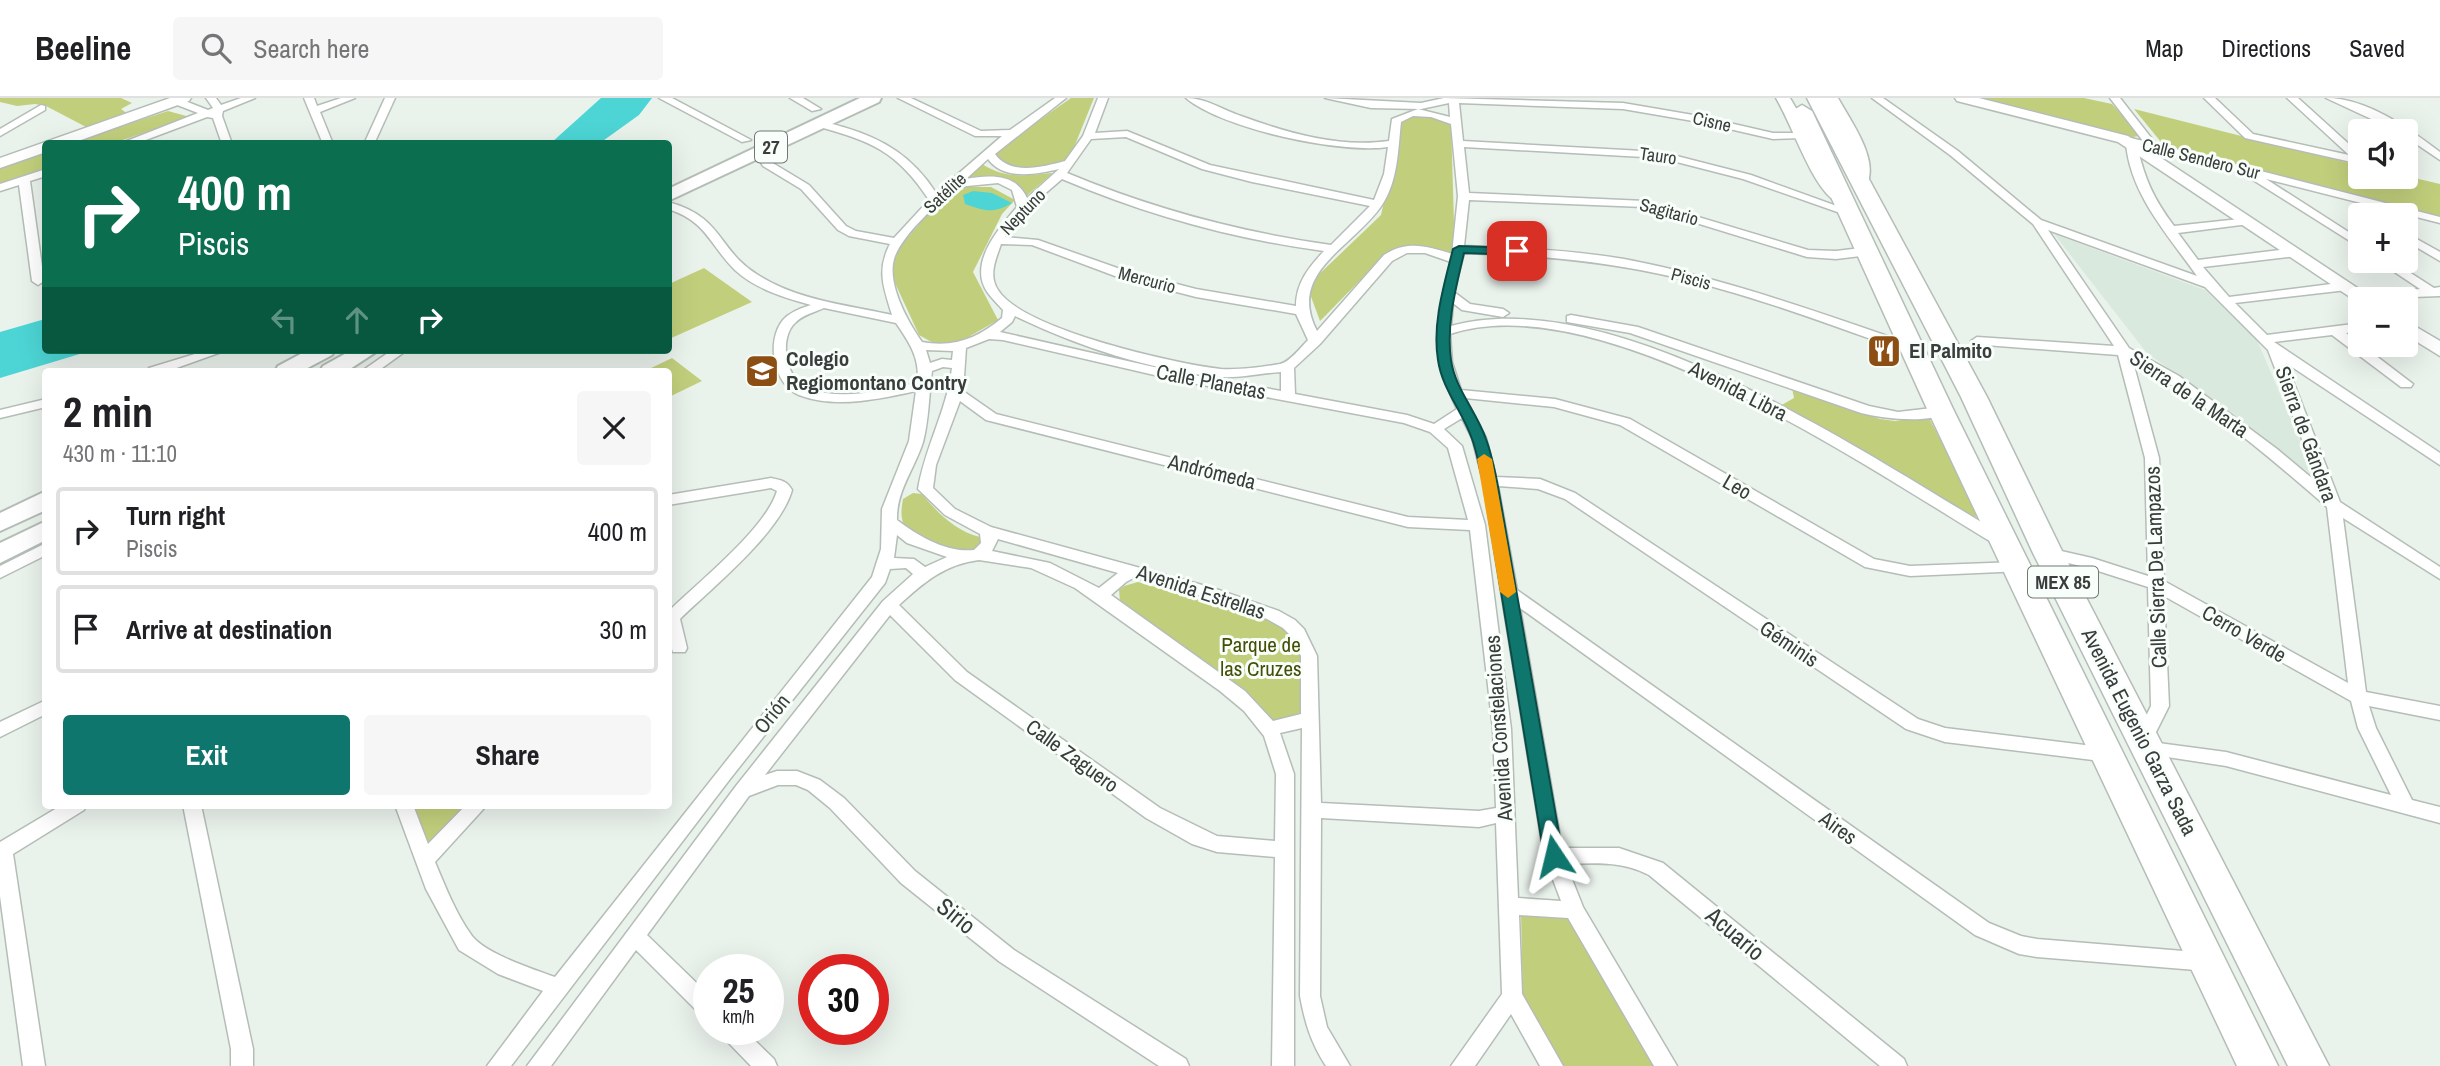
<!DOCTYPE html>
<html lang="en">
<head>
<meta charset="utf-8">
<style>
  :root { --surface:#fff; --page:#f6f6f6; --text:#202124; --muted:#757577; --line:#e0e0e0; --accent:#0f766e }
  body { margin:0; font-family:"Archivo Narrow",sans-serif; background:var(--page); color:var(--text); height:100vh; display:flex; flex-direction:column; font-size:26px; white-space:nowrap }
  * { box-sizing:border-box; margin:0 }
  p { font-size:23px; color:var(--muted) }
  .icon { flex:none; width:38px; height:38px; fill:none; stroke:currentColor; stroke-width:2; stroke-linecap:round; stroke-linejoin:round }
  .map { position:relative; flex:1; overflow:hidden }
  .details { position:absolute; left:42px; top:270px; width:630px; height:441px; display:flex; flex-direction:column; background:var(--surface); border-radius:7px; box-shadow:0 7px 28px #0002 }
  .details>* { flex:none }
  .banner { position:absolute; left:42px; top:42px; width:630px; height:214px; border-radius:7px; box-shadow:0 7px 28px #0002; background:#0b6e4f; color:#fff; overflow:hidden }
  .controls { position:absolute; left:2348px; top:21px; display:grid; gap:14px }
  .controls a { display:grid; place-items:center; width:70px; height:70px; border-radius:7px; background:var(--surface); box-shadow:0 7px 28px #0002; font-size:35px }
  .speed { position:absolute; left:693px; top:856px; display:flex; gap:14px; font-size:35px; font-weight:700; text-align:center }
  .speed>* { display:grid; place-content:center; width:91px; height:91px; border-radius:50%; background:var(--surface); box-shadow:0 7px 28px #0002; line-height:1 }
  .speed small { font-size:18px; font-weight:400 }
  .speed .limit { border:10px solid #d22; background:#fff; color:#111 }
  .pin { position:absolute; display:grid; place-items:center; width:60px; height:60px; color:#fff; margin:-30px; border-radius:14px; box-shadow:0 4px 10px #0006 }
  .me { position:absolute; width:77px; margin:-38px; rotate:350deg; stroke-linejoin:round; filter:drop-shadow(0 0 5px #0008) }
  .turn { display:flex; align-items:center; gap:24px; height:147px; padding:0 21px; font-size:32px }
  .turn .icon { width:91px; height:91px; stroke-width:2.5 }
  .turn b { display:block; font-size:49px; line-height:60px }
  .lanes { display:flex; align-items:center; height:66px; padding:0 21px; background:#0003; justify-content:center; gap:35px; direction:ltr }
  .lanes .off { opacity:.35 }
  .round { display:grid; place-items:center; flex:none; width:74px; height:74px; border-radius:7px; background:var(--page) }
  .summary { display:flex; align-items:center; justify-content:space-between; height:119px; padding:0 21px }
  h1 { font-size:42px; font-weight:700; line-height:52px }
  .cta { display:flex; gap:14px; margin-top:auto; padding:14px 21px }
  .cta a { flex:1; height:80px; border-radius:7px; background:var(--accent); color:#fff; font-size:28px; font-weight:700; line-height:80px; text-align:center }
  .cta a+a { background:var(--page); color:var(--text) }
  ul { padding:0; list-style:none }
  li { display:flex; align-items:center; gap:21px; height:88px; margin:0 14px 10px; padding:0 7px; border:4px solid var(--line); border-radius:7px }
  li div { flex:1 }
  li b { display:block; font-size:26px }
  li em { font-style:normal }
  header { display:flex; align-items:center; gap:42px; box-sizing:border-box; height:98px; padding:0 35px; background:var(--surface); border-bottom:2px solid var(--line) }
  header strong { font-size:33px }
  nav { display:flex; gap:38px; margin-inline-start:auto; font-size:24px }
  .search { width:490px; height:63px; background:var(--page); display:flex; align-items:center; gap:18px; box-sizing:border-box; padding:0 24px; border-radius:7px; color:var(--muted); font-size:26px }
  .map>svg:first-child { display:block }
  .built { fill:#dae9de }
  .green { fill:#c1cf7c }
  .water { fill:#4dd5d5 }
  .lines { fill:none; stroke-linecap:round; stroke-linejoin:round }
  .street-casing { stroke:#b5bdb7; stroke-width:3 }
  .secondary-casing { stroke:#b5bdb7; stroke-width:3 }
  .primary-casing { stroke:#b5bdb7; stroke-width:4 }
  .highway-casing { stroke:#b5bdb7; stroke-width:3 }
  .street { fill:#fff; fill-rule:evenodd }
  .secondary { fill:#fff; fill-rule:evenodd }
  .primary { fill:#fff; fill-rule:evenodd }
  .highway { fill:#fff; fill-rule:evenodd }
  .route { fill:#0f766e; stroke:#0a4d48; stroke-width:2 }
  .slow { fill:#f59e0b }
  .labels { text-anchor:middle; stroke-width:6; stroke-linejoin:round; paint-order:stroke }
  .far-street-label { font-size:18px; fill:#3a3d3b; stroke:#f8fffa }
  .shield { fill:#f8fffa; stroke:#737774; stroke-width:2 }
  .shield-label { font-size:19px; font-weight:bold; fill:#3a3d3b }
  .poi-label { font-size:21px; font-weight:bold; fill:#3a3d3b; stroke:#f8fffa; text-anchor:start }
  .street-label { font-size:21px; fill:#3a3d3b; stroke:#f8fffa }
  .park-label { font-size:21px; fill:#454d07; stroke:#f8fffa }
  .near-street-label { font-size:24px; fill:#3a3d3b; stroke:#f8fffa }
</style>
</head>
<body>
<header>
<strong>Beeline</strong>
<div class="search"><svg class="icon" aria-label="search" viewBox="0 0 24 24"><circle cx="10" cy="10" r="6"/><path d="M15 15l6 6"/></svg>Search here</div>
<nav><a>Map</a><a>Directions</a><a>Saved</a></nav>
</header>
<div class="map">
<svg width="2440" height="968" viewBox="0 0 2440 968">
  <rect width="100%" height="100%" fill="#eaf2ec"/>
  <polygon class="built" points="2054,136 2205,192 2257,242 2316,380 2146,254"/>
  <g class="green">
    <polygon points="0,0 121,0 132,5 121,11 128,16 88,30 46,8 35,6 17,8 0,4"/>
    <polygon points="1071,0 1094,0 1066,69 1015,74 991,56"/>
    <polygon points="1977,0 2084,0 2112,6 2141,38 2132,39"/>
    <polygon points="2134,11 2361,68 2361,79 2406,78 2440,86 2440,119 2165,49"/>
    <polygon points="168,13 190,19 114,45 66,46"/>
    <path d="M1427 16 1451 24 1455 159C1441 152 1423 145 1407 148 1386 151 1338 206 1320 223L1310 196 1312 183 1381 117 1402 23 1412 17Z"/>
    <polygon points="45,52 45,70 0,86 0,68"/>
    <path d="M982 66C1008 82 1024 77 1053 75L1024 100C1007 80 983 85 959 86Z"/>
    <polygon points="951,89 991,89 1015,102 1002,116 973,174 998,222 958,245 937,247 919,237 889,172 899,150"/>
    <polygon points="704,170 752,204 669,241 669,186"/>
    <polygon points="672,260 702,283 669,299 668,273 645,273"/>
    <polygon points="1792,290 1880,321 1895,323 1928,318 1979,415 1975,419 1780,308 1794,300"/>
    <path d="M913 395 922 396C938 415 955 433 980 439L982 447 974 455H955L906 431C900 421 901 412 903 401Z"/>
    <path d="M1138 484 1273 523C1310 540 1301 579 1302 615L1297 619 1276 626 1120 504 1119 492 1124 488Z"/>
    <polygon points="405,707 478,707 424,763"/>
    <polygon points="1521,815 1566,817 1657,968 1562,968 1523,907"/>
  </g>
  <g class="water">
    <polygon points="601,0 652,0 639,17 600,45 551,45"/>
    <path d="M973 93 992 95 1012 105C994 116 984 113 965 106L963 97Z"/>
    <polygon points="45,221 46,252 93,252 0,280 0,234"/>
  </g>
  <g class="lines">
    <g class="street-casing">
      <g id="street">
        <polygon points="206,0 216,0 221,7 241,0 255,0 223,13 222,18 232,46 222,46 213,20 207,19 135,46 119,46 198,15 172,5 172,1 180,1 208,12 213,10"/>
        <polygon points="304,0 314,0 317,8 341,0 355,0 320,14 333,46 323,46"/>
        <polygon points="385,0 395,0 374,46 364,46"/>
        <polygon points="659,0 672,0 751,42 742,44"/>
        <polygon points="790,0 803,0 821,11 812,13"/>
        <path d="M898 0H911L981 33 1010 32 1055 0H1066L995 56C1011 78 1042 69 1065 63L1083 38 1098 0H1108L1095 35 1127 33 1210 67 1374 102 1384 76 1388 49C1340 56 1223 31 1186 0 1206 0 1223 12 1241 18 1288 35 1339 50 1389 43L1392 21 1418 11 1450 19 1449 5 1421 11 1371 10 1325 0 1421 5 1444 0 1623 5 1699 18 1773 35H1808L1809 37 1804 40 1773 41 1699 24 1623 11 1459 5 1463 43 1661 54 1751 77 1856 115 1846 117 1743 81 1661 60 1464 49 1469 95 1645 103 1808 152 1836 153 1869 149 1875 153 1869 157 1836 161 1807 159 1644 109 1469 102 1464 148C1518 150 1571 152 1624 161 1725 180 1822 216 1920 249V255H1910C1828 226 1746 194 1660 176 1595 162 1530 157 1464 155L1454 194 1470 206 1503 211 1509 215 1503 219 1462 212 1453 205 1451 228C1616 183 1870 359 2008 440L2011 444 2008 448H1998C1869 371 1603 186 1450 236L1452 264 1461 292 1555 301 1630 321 1874 461 1910 468 2017 464 2023 465 2025 469 2023 473 1910 478 1865 469 1620 327 1554 309 1465 300 1486 340 1496 379 1540 381 1575 395 1918 621 1945 630 2109 650 2115 652 2118 657 2115 662 2109 664 1945 644 1906 631 1565 401 1538 391 1498 388 1517 492 1989 825 2021 838 2037 841 2208 855 2215 858 2218 864 2215 870 2208 873 2037 859 2019 856 1975 837 1520 510 1562 750H1619L1663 765 1904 961 1907 968H1880L1649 777C1622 763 1596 765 1566 766L1583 809 1677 968H1654L1568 820 1519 817 1522 896 1563 968H1540L1511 916 1475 968H1451L1502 896 1496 725 1479 729 1321 720 1320 898 1327 929 1350 968H1326C1311 945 1305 925 1300 898L1302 630 1280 635 1294 676V968H1272L1275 759 1217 754 1192 746 1146 720 955 582 890 517 765 677 777 673H797L820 682 844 700 915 773 1014 852 1186 961 1189 968H1159L1000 864 901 785 830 710 808 692 796 687H778L749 698 647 837 709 897V921L702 918 636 852 551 968H527L736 688 883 503 913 476 906 470 890 471 885 485 730 681 511 968H487L543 893 498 876 459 852 426 791 395 707H413L428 746 466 707H487L435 764C445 788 456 816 472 838 486 856 533 871 555 879L872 479 881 451 882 411 909 343 916 293C879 301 836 311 799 297 773 286 766 243 783 222 790 214 801 210 811 207 785 200 756 191 736 173 710 148 707 123 668 111V104C724 119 717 152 758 177 797 202 847 207 892 217 884 190 876 173 890 146L849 138 838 132 801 91 763 68 755 55 764 53 771 64 809 87 846 128 856 133 894 140 929 102C897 53 871 43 816 28V24C825 23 835 27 843 29 884 41 913 59 936 95L1002 38H975ZM1413 18 1431 19 1451 26 1458 98 1452 156C1427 148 1407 142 1384 157L1317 233C1286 174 1354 149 1382 107 1398 83 1398 52 1401 24ZM1126 39 1202 71 1252 84 1370 108 1331 147C1239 134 1153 111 1067 75L1091 41ZM988 61C1004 83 1037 76 1059 71L1027 100C1016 75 989 77 966 81ZM1062 81C1147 117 1233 141 1324 153 1309 169 1296 185 1296 208L1196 191 1123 172 1038 142 1005 139 1027 111ZM998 85 1012 92 1017 109C999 130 967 166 988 195 992 201 998 206 1003 212L1002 220C978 240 954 250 922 244 908 224 885 184 895 158 905 134 937 106 957 89ZM1001 146 1032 147 1115 178 1196 199 1296 216 1308 242C1301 249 1290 264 1280 266 1263 269 1239 272 1221 271 1175 266 1022 231 998 192 988 177 996 161 1001 146ZM1407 155H1425L1451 164C1435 220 1431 258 1457 311L1434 326 1407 317 1295 296 1294 270 1320 246 1392 163ZM824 210 896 225C909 244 921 261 917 285 884 292 843 303 809 291 786 283 778 241 795 225 802 217 815 214 824 210ZM1015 218C1078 248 1151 273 1221 279 1240 280 1262 275 1281 274V293L1176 274 1000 234 1012 224ZM989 241 1003 242 1176 282 1404 325 1430 334 1448 350 1468 422 1408 419 996 316 963 293 966 250ZM926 252 953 253 952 262 942 261 930 265ZM943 269 952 270C947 312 925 349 918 391L945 417 980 436 981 445 974 452C947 455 918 438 897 422 896 393 915 370 923 344 929 322 929 295 932 273ZM960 303 986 322 1408 429 1470 432 1493 631 1496 710 1479 713 1321 705 1317 558 1304 531 1295 522 1279 513 1213 490 991 429 955 411 933 390 936 367ZM1462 320 1472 340 1483 383 1544 758 1561 803 1518 800 1511 631 1485 427 1462 348 1444 331ZM897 437 907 445 947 459 925 469 914 461 894 460ZM998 441 1118 475 1099 490 1050 465 992 453ZM979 462 1031 470 1075 490 1220 593 1244 613 1264 638 1276 676 1275 743 1217 738 1160 710 967 574 899 507C923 485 945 466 979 462ZM1135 479 1202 498 1267 521 1283 530 1291 538 1301 558V616L1273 623 1245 593 1111 497 1126 484Z"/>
        <path d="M1872 0H1883L1958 53 2041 122 2197 178C2168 137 2130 96 2126 45L2118 41 2123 38 2143 43 2110 0H2120L2156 46 2440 119V125L2266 81 2361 142V150L2253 82V78L2137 48C2145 81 2153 100 2174 128L2249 120 2255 123 2249 126 2178 135 2198 162 2296 150 2302 154 2296 158 2203 169 2229 199 2347 184 2353 188 2347 192 2235 205 2267 237 2361 225V233L2346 235 2413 286 2411 289H2401L2332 237 2274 244 2440 355V367L2286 265 2340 404 2440 469V481L2343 420 2366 594 2440 608V622L2369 608 2376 630 2412 702 2440 709V725L2226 668 2141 655 2139 648 2134 642 2151 608 2148 489 2089 470 2043 459 2040 455 2048 450 2092 460 2148 478 2145 360 2118 257 1972 246 1971 243 1977 239 2114 248 2033 126 1950 57ZM2048 132 2205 189 2268 252 2319 386 2277 351 2179 278 2129 250ZM2133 264C2204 303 2266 356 2327 409L2348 585 2164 483 2159 360ZM2164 498 2351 603 2358 630 2391 697 2226 654 2151 644 2169 608Z"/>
        <polygon points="2204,0 2215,0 2253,36 2349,57 2287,0 2298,0 2361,57 2361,63 2356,65 2245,40"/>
        <path d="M2326 0C2367 0 2408 30 2440 54V62L2406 39V33H2397Z"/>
        <polygon points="41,7 45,8 45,12 0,38 0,31"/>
        <polygon points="46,71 46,78 30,83 44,183 38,187 32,183 19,87 0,93 0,86"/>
        <polygon points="2406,135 2440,154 2440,163 2406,143"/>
        <polygon points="2378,163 2392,163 2434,190 2440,189 2440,198 2361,201 2361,204 2361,198 2365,197 2420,191"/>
        <path d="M1571 217 1638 229 1869 308 1898 314 1941 309 1948 313C1932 327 1881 320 1861 315L1630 235 1567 224V218Z"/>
        <polygon points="208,252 227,252 168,273 147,273 149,270"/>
        <polygon points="392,252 407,252 378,273 362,273"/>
        <polygon points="46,301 46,309 0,320 0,312"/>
        <path d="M771 380C781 382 787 383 792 392 780 435 713 489 680 521L687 550 685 554H673L668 540V509L672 510C701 482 766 430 777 393L771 390 668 407V397Z"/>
        <polygon points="46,445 46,457 0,480 0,468"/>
        <polygon points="46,602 46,616 0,639 0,624"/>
        <polygon points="62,707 86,707 84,712 13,756 45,968 23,968 0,798 0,744"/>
        <polygon points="183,707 201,707 253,951 253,968 231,968 231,951"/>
        <polygon points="718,931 743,931 774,961 777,968 751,968 722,938"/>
      </g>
    </g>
    <g class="secondary-casing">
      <g id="secondary">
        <polygon points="170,0 191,0 189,3 70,46 46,46 46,54 0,70 0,60"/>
        <path d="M1776 0H1790L1807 29 1833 85 1845 97 1843 100H1831C1809 80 1793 29 1776 0Z"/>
        <path d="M1824 0H1838C1850 22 1879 61 1867 86L1861 88 1853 83C1857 54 1837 25 1824 0Z"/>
        <polygon points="1955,0 1979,0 2128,38 2374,201 2361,201 2359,205 2118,44 1957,3"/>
        <polygon points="2406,223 2440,243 2440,258 2406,237"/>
      </g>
    </g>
    <g class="primary-casing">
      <g id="primary">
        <polygon points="860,0 881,0 879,4 668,103 668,91"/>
        <polygon points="308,252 335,252 332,257 302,273 275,273 278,268"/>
        <polygon points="352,252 379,252 347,273 320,273 323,268"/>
        <polygon points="46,393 46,412 0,433 0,415"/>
        <polygon points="46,423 46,442 0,465 0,445"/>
      </g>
    </g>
    <g class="highway-casing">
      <g id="highway">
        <polygon points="1807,0 1825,0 1987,299 2063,455 2329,968 2288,968 2033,455 1961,299"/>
        <polygon points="1802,7 1812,13 1954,313 2278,968 2237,968 1928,313 1792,13"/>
      </g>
    </g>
    <use href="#street" class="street"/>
    <use href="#secondary" class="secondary"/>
    <use href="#primary" class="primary"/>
    <use href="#highway" class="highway"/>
  </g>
  <path class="route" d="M1459 148 1517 150 1523 153 1517 157 1464 155C1456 189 1446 226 1451 262 1455 291 1477 314 1486 341 1491 354 1494 369 1497 383L1563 758 1560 763 1554 766 1547 763 1544 758 1483 383C1479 369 1477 354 1472 341 1463 314 1442 291 1438 262 1432 226 1444 187 1453 151Z"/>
  <polygon class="slow" points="1484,356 1492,361 1516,494 1508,500 1500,494 1477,361"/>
  <defs>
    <g id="restaurant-square" transform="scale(1.75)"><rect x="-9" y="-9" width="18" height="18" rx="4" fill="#8c4e12" stroke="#f8fffa"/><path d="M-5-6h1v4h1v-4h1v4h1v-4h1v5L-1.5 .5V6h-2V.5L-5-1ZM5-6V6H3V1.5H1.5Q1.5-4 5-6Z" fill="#fff"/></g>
    <g id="school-square" transform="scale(1.75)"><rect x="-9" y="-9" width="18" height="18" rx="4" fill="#8c4e12" stroke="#f8fffa"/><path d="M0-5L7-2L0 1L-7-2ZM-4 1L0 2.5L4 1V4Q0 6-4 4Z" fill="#fff"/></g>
  </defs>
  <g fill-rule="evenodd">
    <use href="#restaurant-square" x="1884" y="253"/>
    <use href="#school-square" x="762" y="273"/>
  </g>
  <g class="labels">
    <g class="far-street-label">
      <text transform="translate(1712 24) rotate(13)" y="6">Cisne</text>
      <text transform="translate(1658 58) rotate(8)" y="6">Tauro</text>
      <text transform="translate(2201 61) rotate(14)" y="6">Calle Sendero Sur</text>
      <text transform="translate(945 95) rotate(-43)" y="6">Satélite</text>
      <text transform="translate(1023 114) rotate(-46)" y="6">Neptuno</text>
      <text transform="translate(1669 114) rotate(15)" y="6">Sagitario</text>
      <text transform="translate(1691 181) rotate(15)" y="6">Piscis</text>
      <text transform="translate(1147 182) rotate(15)" y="6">Mercurio</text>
    </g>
    <g class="shield">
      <rect x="755" y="33.5" width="32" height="31" rx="5"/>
      <rect x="2028" y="468.5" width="70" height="31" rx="5"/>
    </g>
    <g class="shield-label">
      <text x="771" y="56">27</text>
      <text x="2063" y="491">MEX 85</text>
    </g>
    <g class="poi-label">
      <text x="1909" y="260">El Palmito</text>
      <text x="786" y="268">Colegio<tspan x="786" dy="24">Regiomontano Contry</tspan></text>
    </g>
    <g class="street-label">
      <text transform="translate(1211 284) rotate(11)" y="7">Calle Planetas</text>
      <text transform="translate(1738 293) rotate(27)" y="7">Avenida Libra</text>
      <text transform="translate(2189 296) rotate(34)" y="7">Sierra de la Marta</text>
      <text transform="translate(2306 336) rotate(70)" y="7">Sierra de Gándara</text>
      <text transform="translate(1212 374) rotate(14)" y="7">Andrómeda</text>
      <text transform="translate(1737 389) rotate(30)" y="7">Leo</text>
      <text transform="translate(2156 469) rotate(-92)" y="7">Calle Sierra De Lampazos</text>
      <text transform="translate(1201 494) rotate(18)" y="7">Avenida Estrellas</text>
      <text transform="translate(2244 536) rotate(30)" y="7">Cerro Verde</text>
      <text transform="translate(1789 546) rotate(34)" y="7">Géminis</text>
      <text transform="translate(772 616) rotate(-51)" y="7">Orión</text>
      <text transform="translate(1499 630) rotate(-94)" y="7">Avenida Constelaciones</text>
      <text transform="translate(2139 634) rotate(63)" y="7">Avenida Eugenio Garza Sada</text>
      <text transform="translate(1072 658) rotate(36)" y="7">Calle Zaguero</text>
      <text transform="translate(1838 730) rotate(36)" y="7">Aires</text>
    </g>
    <g class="park-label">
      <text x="1261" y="554">Parque de<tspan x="1261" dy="24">las Cruzes</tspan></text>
    </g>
    <g class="near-street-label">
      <text transform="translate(956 818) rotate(39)" y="8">Sirio</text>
      <text transform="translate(1735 836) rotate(40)" y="8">Acuario</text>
    </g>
  </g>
</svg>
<div class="controls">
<a><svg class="icon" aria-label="sound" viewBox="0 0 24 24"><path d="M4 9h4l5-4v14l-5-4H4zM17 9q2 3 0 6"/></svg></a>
<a>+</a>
<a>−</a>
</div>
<div class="speed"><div>25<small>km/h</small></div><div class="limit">30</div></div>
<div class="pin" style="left:1517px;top:153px;background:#d93025"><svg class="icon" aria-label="arrive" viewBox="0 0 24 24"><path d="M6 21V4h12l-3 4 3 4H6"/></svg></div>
<svg class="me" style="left:1554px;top:758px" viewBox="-20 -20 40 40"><path d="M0-17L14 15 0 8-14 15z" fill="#0f766e" stroke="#fff" stroke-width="4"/></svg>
<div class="banner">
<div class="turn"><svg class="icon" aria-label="right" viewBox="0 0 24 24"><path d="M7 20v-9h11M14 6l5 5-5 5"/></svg><div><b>400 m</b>Piscis</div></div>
<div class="lanes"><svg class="icon off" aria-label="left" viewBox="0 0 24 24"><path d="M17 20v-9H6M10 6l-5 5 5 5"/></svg><svg class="icon off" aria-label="ahead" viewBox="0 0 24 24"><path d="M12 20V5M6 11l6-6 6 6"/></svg><svg class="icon" aria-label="right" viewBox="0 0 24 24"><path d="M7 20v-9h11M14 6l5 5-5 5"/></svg></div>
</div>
<section class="details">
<div class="summary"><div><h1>2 min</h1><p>430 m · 11:10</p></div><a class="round"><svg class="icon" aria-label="close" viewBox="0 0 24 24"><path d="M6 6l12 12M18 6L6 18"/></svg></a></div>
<ul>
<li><svg class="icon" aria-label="right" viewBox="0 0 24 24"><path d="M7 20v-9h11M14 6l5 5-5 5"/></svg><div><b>Turn right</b><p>Piscis</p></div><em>400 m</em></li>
<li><svg class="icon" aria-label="arrive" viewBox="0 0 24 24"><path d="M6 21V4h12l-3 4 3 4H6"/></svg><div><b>Arrive at destination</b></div><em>30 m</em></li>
</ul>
<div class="cta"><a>Exit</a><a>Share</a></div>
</section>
</div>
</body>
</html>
